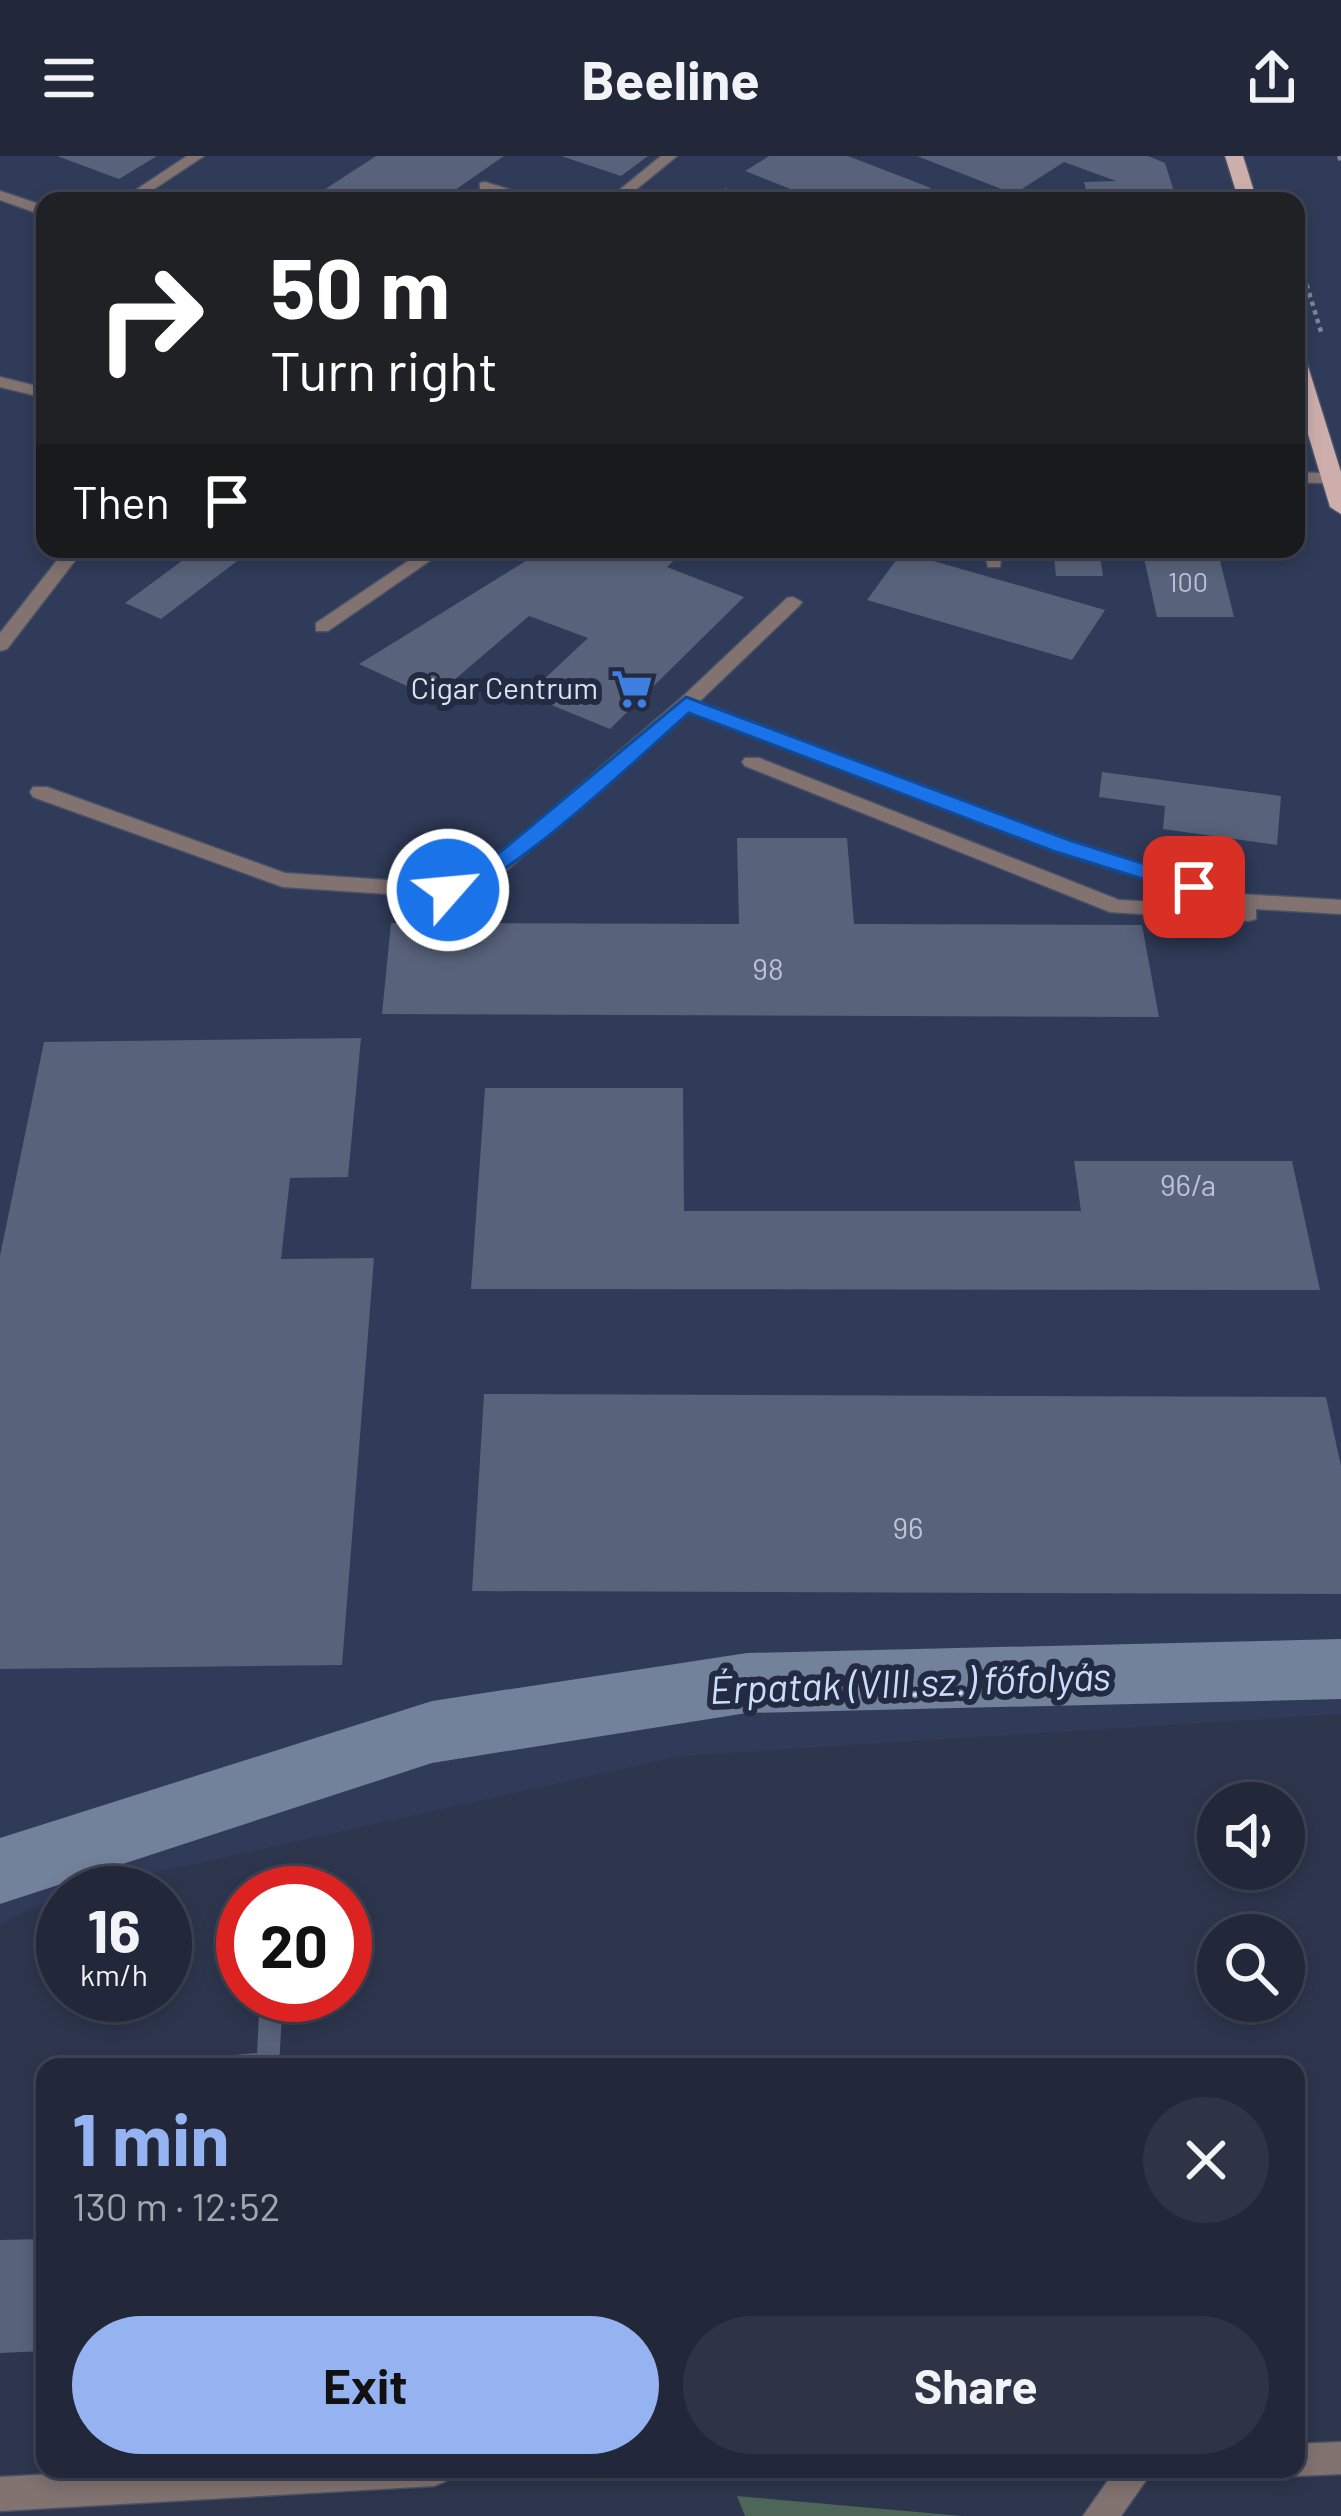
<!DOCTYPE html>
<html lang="en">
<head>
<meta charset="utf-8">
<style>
  :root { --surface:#22283a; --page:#2e3445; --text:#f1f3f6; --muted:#a2a6af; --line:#3f4454; --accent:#95b2f1 }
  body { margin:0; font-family:Barlow,sans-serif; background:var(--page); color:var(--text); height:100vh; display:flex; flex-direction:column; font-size:45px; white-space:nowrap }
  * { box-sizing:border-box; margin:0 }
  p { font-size:39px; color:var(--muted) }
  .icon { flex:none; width:66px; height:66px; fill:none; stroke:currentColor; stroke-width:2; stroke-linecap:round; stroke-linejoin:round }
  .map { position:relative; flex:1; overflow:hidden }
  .drawer { position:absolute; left:36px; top:1902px; width:1269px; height:420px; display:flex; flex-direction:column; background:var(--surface); border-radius:24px; box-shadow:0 6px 18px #0003,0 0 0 3px var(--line) }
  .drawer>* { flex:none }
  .hud { position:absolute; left:36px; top:36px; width:1269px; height:366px; border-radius:24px; box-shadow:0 6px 18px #0003,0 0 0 3px var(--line); background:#202124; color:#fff; overflow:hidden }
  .controls { position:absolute; left:1197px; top:1626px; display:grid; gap:24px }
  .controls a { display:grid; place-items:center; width:108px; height:108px; border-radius:50%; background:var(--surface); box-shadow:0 6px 18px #0003,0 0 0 3px var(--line); font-size:60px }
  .speed { position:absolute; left:36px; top:1710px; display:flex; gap:24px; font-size:60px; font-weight:700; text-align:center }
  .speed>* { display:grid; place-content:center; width:156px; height:156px; border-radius:50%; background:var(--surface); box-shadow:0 6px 18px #0003,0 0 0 3px var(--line); line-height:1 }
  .speed small { font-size:30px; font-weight:400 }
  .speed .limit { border:18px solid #d22; background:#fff; color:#111 }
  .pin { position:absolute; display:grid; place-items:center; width:102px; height:102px; color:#fff; margin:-51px; border-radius:24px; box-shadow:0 6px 18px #0006 }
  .me { position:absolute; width:132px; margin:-66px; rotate:63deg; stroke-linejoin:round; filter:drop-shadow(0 0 9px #0008) }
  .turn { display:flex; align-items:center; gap:42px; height:252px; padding:0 36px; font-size:54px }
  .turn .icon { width:156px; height:156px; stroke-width:2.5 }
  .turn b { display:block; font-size:84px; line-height:102px }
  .then { display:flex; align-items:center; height:114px; padding:0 36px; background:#0003; gap:24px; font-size:45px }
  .round { display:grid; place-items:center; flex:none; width:126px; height:126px; border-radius:63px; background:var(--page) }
  .summary { display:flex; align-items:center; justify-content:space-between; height:204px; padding:0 36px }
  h1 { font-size:72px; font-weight:700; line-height:90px; color:var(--accent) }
  .cta { display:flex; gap:24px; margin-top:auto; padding:24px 36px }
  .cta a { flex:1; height:138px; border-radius:72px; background:var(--accent); color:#111; font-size:48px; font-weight:700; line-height:138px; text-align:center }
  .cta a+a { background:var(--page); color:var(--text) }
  header { display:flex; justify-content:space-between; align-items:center; height:156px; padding:0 36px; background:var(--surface); font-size:54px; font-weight:700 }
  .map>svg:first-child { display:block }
  .built { fill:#303b59; fill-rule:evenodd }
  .green { fill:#4e6657 }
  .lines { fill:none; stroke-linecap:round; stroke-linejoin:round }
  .canal { fill:#72829a; fill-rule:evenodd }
  .building { fill:#58627a }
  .lane-casing { stroke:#495267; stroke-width:3 }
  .street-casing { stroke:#495267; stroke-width:3 }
  .primary-casing { stroke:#495267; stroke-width:3 }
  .path { stroke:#7f869a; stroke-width:4.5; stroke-dasharray:4.5 4.5; stroke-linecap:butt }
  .lane { fill:#827371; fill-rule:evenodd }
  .street { fill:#827371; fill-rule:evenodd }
  .primary { fill:#cdaeab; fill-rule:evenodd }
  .route { fill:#1a73e8; stroke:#114b97; stroke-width:3 }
  .labels { text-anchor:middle; stroke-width:12; stroke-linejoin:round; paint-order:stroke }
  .far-number-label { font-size:27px; fill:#bbc2d4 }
  .far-poi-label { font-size:30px; fill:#dce2f2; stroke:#232b42; text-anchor:end }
  .number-label { font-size:30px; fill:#bbc2d4 }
  .water-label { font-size:39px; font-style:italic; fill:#cbdef9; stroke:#232b42 }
</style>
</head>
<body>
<header><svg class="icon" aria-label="menu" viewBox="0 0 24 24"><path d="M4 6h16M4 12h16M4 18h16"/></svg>Beeline<svg class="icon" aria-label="share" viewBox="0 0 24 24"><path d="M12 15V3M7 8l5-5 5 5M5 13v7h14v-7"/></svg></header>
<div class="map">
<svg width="1341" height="2360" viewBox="0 0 1341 2360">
  <rect width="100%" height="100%" fill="#2d364d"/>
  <path class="built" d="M0 0H1341V1558L681 1600 63 1737 0 1768ZM45 45H1296V393H45Z"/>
  <polygon class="green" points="737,2340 962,2360 745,2360"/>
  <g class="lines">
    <polygon class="canal" points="1341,1483 1341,1543 747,1557 432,1607 0,1748 0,1682 432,1545 747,1497"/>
  </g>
  <g class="building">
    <polygon points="57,0 157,0 119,23"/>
    <polygon points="376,0 504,0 439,45 307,45"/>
    <polygon points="561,0 648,0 621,20"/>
    <polygon points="769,0 848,0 931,32 911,45 821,45 745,15"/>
    <polygon points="917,0 1148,0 1165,7 1177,45 1089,45 1084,26 1116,25 1064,6 1014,38"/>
    <polygon points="726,32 759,45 707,45"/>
    <polygon points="198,393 253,393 161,463 125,447"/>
    <polygon points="545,393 686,393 667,411 744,441 610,573 527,539 588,482 529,460 433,542 359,508"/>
    <polygon points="1053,393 1099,393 1103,420 1056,420"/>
    <polygon points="1142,393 1217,393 1234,461 1157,461"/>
    <polygon points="902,396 1105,454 1072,504 867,444"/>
    <polygon points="1102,616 1281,640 1277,689 1163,673 1165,650 1099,641"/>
    <polygon points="737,682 847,682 854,768 1142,769 1159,861 382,858 391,767 739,768"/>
    <polygon points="361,882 348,1021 290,1022 281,1103 374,1102 342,1509 0,1513 0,1100 44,886"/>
    <polygon points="485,932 683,932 684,1055 1081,1055 1074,1005 1292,1005 1320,1134 471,1133"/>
    <polygon points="484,1238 1326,1241 1341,1310 1341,1438 472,1435"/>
    <polygon points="260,1839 283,1839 279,1911 233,1911 234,1899 257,1897"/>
    <polygon points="45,2083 45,2195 0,2197 0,2084"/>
  </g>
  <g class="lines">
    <g class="lane-casing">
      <g id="lane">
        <polygon points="187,0 204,0 136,45 119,45"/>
        <polygon points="661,0 677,0 622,45 606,45"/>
        <polygon points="485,26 537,42 539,45 517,45 480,33 480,27"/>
        <polygon points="0,35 45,50 45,60 0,44"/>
        <polygon points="945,37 952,41 949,45 933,45"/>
        <polygon points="0,221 45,232 45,242 0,231"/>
        <polygon points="1296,316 1341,318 1341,328 1296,326"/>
        <polygon points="66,393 84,393 7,493 0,495 0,477"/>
        <polygon points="426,393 447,393 328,475 316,475 316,467"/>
        <polygon points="984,393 1002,393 1000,411 988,411"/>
        <polygon points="793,441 802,446 799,450 699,546 1068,685 1239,738 1341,744 1341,758 1256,753 1256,763 1249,765 1110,756 745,610 742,606 745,602 759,602 1119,744 1231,750 1054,695 689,556 508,713 448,742 283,731 33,641 30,636 33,631 47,631 285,717 445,728 494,703 679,544 787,442"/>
      </g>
    </g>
    <g class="street-casing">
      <g id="street">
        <polygon points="1341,2286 1341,2318 1296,2320 1284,2316 1296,2313 1296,2288"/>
        <polygon points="146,2313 451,2313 446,2325 434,2330 0,2355 0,2321"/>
        <polygon points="1116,2313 1154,2313 1121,2360 1083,2360"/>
      </g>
    </g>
    <g class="primary-casing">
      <g id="primary">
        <polygon points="1225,0 1243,0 1257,45 1239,45"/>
        <polygon points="1296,198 1306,204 1341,316 1341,358 1330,351 1296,238"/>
      </g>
    </g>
    <g class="path">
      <polyline points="1339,0 1341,5"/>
      <polyline points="1296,94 1322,179"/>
    </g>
    <use href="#lane" class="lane"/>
    <use href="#street" class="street"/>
    <use href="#primary" class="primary"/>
  </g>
  <path class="route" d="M686 541 1069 684 1202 726 1205 731 1194 739 1053 695 689 557C648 592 485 751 439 740V729L493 702Z"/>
  <defs>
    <g id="supermarket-bare" transform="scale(3.24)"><path d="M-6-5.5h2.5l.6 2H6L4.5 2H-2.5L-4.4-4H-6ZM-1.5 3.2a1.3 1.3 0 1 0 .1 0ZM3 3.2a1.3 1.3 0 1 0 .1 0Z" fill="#3f7fe0" stroke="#232b42" stroke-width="2.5" paint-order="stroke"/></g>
  </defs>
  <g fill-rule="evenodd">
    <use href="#supermarket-bare" x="632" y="533"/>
  </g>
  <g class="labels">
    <g class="far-number-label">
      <text x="1188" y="436">100</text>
    </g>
    <g class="far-poi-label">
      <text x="598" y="543">Cigar Centrum</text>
    </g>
    <g class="number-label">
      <text x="768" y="824">98</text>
      <text x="1188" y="1040">96/a</text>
      <text x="908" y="1383">96</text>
    </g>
    <g class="water-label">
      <text transform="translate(910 1527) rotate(-2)" y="14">Érpatak (VIII.sz.) főfolyás</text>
    </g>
  </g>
</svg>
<div class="controls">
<a><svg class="icon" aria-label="sound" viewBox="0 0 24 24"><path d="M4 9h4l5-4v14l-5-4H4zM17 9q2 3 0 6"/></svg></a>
<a><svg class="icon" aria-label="search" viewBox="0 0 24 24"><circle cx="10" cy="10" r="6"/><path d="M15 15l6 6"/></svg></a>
</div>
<div class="speed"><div>16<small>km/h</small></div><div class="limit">20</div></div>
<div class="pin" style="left:1194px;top:731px;background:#d93025"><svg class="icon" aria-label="arrive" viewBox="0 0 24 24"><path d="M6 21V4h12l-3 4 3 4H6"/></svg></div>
<svg class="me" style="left:448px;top:734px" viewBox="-20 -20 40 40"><circle r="17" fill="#1a73e8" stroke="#fff" stroke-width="3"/><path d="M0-11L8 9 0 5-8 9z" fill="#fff"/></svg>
<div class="hud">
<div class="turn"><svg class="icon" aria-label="right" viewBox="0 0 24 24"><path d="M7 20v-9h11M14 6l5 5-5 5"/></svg><div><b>50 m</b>Turn right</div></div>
<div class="then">Then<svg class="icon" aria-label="arrive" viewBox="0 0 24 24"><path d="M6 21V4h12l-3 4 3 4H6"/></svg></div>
</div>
<section class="drawer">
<div class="summary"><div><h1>1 min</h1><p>130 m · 12:52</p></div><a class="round"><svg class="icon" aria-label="close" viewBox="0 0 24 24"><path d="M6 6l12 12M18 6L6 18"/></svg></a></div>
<div class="cta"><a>Exit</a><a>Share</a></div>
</section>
</div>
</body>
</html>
